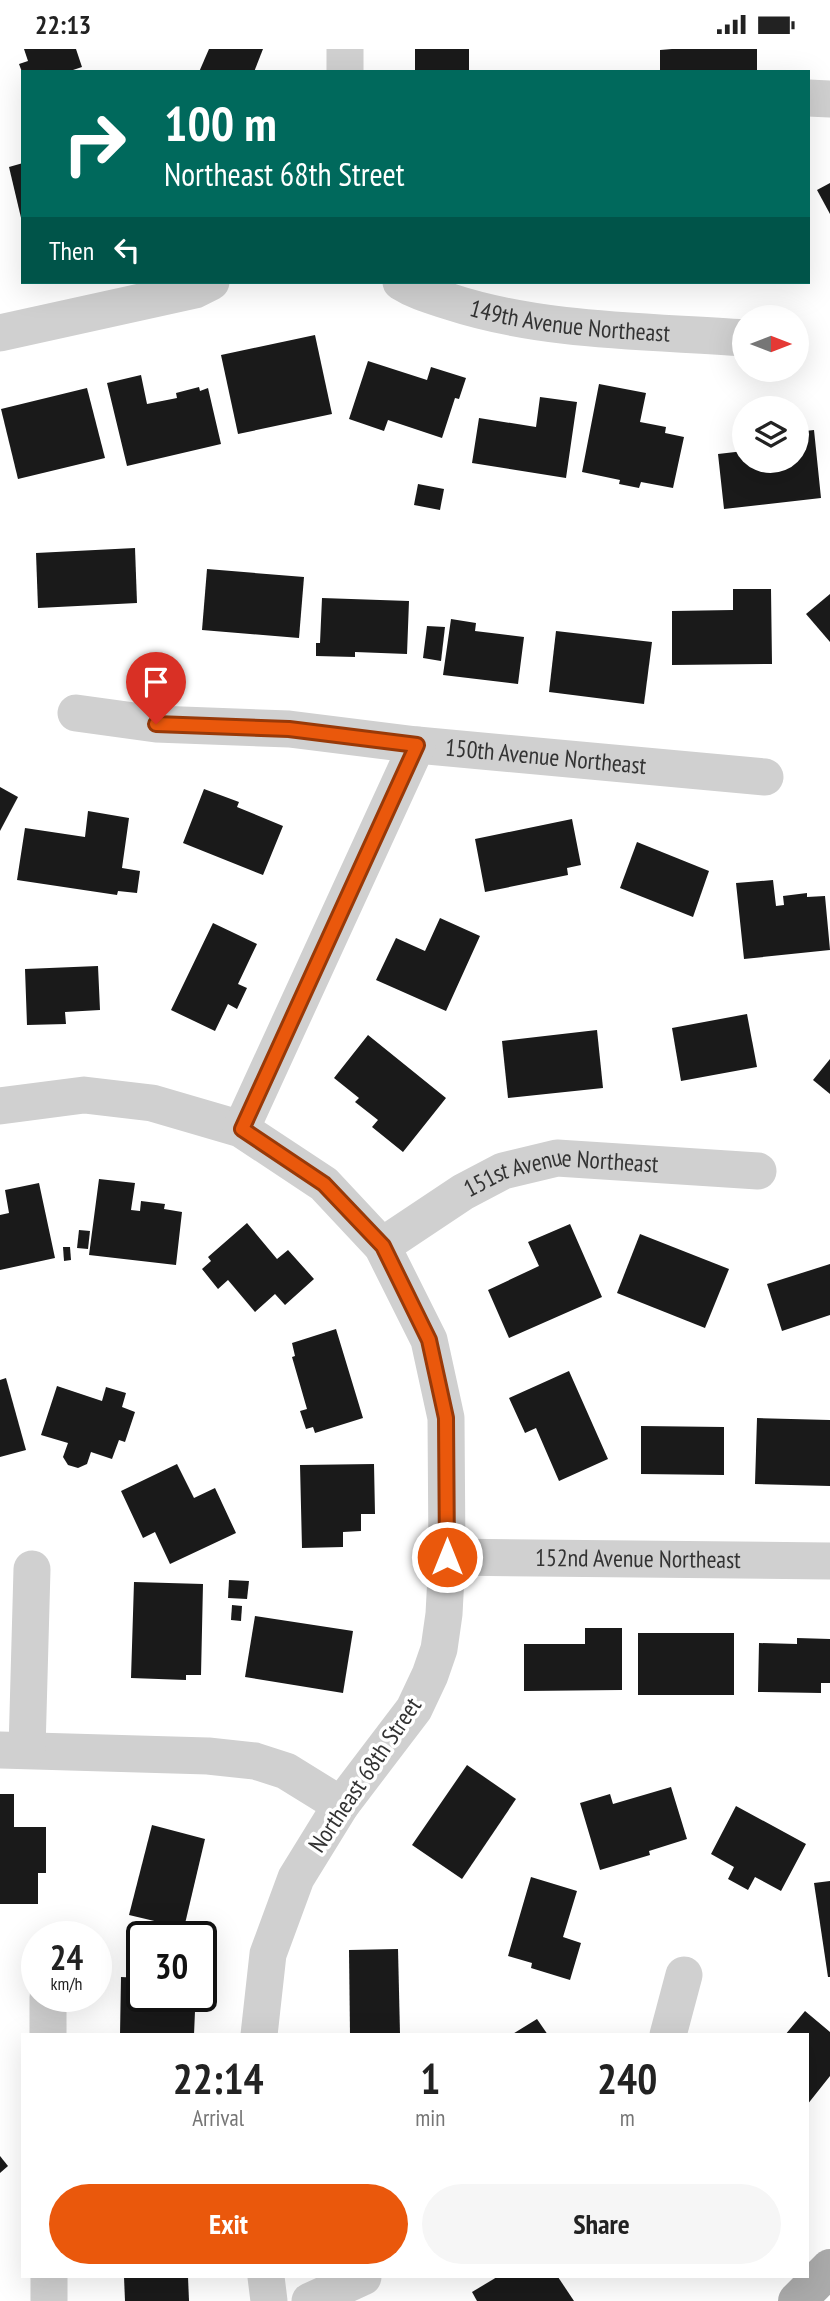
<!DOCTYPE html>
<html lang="en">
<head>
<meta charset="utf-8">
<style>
  :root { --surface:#fff; --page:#f6f6f6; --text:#222; --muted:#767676; --accent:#ea580c }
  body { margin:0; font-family:"PT Sans Narrow",sans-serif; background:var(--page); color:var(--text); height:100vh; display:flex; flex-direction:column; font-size:26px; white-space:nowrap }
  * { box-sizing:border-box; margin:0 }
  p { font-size:23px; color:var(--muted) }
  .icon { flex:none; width:38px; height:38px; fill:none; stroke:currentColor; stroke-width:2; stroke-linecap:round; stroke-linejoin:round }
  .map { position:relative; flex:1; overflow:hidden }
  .panel { position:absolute; left:21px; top:1984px; width:788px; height:245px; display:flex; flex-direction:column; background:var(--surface); border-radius:0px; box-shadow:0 7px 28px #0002 }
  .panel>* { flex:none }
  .hud { position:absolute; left:21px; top:21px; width:789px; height:214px; border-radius:0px; box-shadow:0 7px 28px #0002; background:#00695c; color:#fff; overflow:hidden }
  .needle { width:46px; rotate:90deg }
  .fabs { position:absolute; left:732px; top:256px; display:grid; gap:14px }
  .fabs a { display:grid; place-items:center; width:77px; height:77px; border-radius:50%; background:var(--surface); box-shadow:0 7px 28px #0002; font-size:35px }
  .speed { position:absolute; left:21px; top:1872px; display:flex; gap:14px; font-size:35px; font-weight:700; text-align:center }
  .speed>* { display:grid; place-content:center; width:91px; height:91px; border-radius:50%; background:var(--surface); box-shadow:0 7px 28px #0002; line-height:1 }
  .speed small { font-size:18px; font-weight:400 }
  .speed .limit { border:4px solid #111; border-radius:10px; background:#fff; color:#111 }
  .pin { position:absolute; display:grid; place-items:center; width:60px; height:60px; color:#fff; margin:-72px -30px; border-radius:50% 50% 50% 0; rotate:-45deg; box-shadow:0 0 7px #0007 }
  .pin .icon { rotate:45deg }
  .me { position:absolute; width:77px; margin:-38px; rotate:0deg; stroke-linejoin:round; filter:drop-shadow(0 0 5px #0008) }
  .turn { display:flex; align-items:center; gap:24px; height:147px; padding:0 28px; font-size:32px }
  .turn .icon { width:91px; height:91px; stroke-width:2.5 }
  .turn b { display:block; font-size:49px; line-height:60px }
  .then { display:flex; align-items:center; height:66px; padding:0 28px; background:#0003; gap:14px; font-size:26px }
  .eta { display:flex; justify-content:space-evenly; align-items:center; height:119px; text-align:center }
  .eta b { font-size:42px; font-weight:600; line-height:49px }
  .cta { display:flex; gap:14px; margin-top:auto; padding:14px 28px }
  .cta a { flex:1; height:80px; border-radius:42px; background:var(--accent); color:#fff; font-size:28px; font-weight:600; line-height:80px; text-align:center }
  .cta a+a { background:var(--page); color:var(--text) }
  .status { display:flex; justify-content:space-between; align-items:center; height:49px; padding:0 35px; background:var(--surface); direction:ltr }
  .status svg { height:19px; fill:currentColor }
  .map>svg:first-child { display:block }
  .building { fill:#1a1a1a }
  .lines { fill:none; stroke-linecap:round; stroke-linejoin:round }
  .minor { stroke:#d0d0d0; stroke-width:37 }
  .major { stroke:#ababab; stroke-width:38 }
  .route-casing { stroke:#983908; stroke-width:18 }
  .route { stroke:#ea580c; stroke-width:12 }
  .labels { text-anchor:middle; stroke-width:7; stroke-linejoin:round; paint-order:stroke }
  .street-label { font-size:24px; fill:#333; stroke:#fff }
</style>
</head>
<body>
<div class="status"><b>22:13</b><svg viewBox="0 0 49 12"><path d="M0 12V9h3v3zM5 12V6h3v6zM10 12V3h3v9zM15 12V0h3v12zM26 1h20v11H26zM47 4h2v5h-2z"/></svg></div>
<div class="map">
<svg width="830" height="2252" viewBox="0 0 830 2252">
  <rect width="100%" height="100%" fill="#fff"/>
  <g class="building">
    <polygon points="24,0 76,0 82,18 67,23 22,23 19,15 28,12"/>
    <polygon points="209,0 263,0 254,23 199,23"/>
    <polygon points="415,0 469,0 469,23 416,23 415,21"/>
    <polygon points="672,0 757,0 757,23 660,23 660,1"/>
    <polygon points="23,114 23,173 22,173 9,118"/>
    <polygon points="830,134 830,165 817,141"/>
    <polygon points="315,286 332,365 238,385 221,306"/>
    <polygon points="368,312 427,331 431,318 466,329 459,350 455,349 442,389 388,371 384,382 349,370"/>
    <polygon points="141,326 147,355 177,349 176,344 199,338 200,342 208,339 221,395 127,417 107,334"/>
    <polygon points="599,335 646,344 640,373 666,378 665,384 684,388 673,439 641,433 639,439 619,435 620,431 582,423"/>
    <polygon points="87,339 105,409 18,430 1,360"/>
    <polygon points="540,348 577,353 566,429 472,414 479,369 536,378"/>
    <polygon points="814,381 821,449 724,460 718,405 744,402 744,411 796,411 796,383"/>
    <polygon points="418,435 444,440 440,461 414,456"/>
    <polygon points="135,499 137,554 38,559 36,504"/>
    <polygon points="207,520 304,528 299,589 202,581"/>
    <polygon points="733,540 771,540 772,615 672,616 672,562 733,561"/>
    <polygon points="830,545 830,593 806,565"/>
    <polygon points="322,549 409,552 407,605 355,603 355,608 316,607 316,594 320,594"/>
    <polygon points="451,570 476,574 475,582 524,588 518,635 443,626"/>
    <polygon points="427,577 445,578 441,612 423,609"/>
    <polygon points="556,582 652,593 644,655 549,643"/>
    <polygon points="0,738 18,748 0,782"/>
    <polygon points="204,740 239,753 237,758 283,777 263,826 183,794"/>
    <polygon points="88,762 129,769 122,819 140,822 137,844 118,842 117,846 17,831 25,779 85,788"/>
    <polygon points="572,770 581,816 567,819 568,826 485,843 475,790"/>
    <polygon points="637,793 709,822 693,868 620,839"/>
    <polygon points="773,831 776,857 784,856 783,847 807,844 807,848 825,847 830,901 744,910 736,834"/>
    <polygon points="440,869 480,887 446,962 376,931 396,889 425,902"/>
    <polygon points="213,874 257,895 238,935 247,939 237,960 228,955 215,982 171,961"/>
    <polygon points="98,917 100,961 65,963 66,975 27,976 25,920"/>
    <polygon points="747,965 757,1018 681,1032 672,979"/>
    <polygon points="597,981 603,1039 508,1049 502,992"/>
    <polygon points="368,986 446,1049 403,1103 372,1078 378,1071 355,1053 359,1049 334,1029"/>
    <polygon points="830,1010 830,1045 813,1031"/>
    <polygon points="99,1130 135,1134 131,1161 140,1162 141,1152 165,1155 164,1160 182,1163 176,1216 89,1206"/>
    <polygon points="39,1134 55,1209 0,1221 0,1166 9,1164 5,1141"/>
    <polygon points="247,1174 277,1210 288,1201 314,1230 285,1256 275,1245 255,1263 228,1231 218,1240 202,1220 211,1212 208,1208"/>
    <polygon points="570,1175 602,1248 509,1289 488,1241 539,1217 528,1193"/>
    <polygon points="79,1181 90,1182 88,1200 77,1199"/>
    <polygon points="640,1185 729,1220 705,1279 617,1244"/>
    <polygon points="63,1198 70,1198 71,1211 64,1212"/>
    <polygon points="830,1215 830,1266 782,1282 767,1235"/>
    <polygon points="336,1280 363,1369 315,1384 313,1378 306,1380 300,1362 307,1360 292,1308 295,1307 292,1294"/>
    <polygon points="569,1322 608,1410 559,1432 536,1379 525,1384 509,1349"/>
    <polygon points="6,1329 26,1401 0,1408 0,1331"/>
    <polygon points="57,1337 102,1352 106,1338 126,1344 122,1358 135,1363 125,1393 119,1391 112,1410 91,1403 87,1415 78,1419 68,1416 63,1408 68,1394 41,1386"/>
    <polygon points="757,1369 830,1371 830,1437 755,1435"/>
    <polygon points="641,1377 724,1378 724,1426 641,1425"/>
    <polygon points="177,1415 194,1449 215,1439 236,1484 170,1515 155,1483 143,1489 121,1442"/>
    <polygon points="374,1415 375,1465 361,1465 361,1482 343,1483 343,1498 302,1499 300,1416"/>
    <polygon points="229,1531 249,1532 247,1550 228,1549"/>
    <polygon points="134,1533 203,1535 201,1626 186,1626 186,1631 131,1629"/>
    <polygon points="232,1556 242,1557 241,1572 231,1571"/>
    <polygon points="255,1567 353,1582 343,1644 245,1628"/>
    <polygon points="585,1579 622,1579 622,1641 524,1642 524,1595 585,1595"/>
    <rect x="638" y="1584" width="96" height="62"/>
    <polygon points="797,1589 830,1590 830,1634 821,1634 821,1644 758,1643 759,1594 797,1595"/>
    <polygon points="467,1716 516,1750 462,1830 412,1796"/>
    <polygon points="671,1738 687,1790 649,1802 650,1806 600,1821 580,1754 610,1745 613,1755"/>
    <polygon points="0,1745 14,1745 14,1778 46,1778 46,1824 38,1824 38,1855 0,1855"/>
    <polygon points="736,1757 806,1795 781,1842 755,1828 748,1841 728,1830 734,1818 711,1805"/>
    <polygon points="152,1776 205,1790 184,1879 129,1866"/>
    <polygon points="531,1828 577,1842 563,1888 581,1894 570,1931 531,1919 532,1914 508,1907"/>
    <polygon points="830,1832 830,1928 828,1928 814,1834"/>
    <polygon points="398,1900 400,1985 350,1986 349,1901"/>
    <polygon points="121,1928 142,1929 142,1948 165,1948 165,1962 195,1962 194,1986 120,1986"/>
    <polygon points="805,1962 830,1983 830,2027 807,2056 807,1986 785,1986"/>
    <polygon points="537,1970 548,1986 511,1986"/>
    <polygon points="0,2107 8,2117 0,2124"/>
    <polygon points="124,2228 188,2228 189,2252 125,2252"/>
    <polygon points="497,2228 558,2228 574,2252 477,2252 472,2243"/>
  </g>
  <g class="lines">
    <g class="minor">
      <polyline points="345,23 345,0"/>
      <polyline points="808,49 830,50"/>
      <path id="s1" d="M401 233C417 243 433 247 451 253 543 283 648 282 744 289"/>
      <polyline points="0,284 195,241 211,233"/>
      <path id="s2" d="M76 664 156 675 289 680 417 696 765 728"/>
      <polyline points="0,1057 84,1046 152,1054 241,1080 324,1135 382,1197 429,1291 446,1369 447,1508 444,1565 439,1600 430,1626 414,1660 341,1756 296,1829 268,1905 259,1986"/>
      <polyline points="241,1080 417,696"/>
      <path id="s3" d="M382 1197 463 1143 503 1122 557 1109 758 1122"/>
      <path id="s4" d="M447 1508 830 1512"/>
      <polyline points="0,1701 208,1707 255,1712 286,1722 341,1756"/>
      <polyline points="27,1701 32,1520"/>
      <polyline points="48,1948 48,1986"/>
      <polyline points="668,1986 684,1926"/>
      <polyline points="49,2228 49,2252"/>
      <polyline points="266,2228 269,2252"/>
      <polyline points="310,2252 363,2228"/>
    </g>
    <polyline class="major" points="797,2252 830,2219"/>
  </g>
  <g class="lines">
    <g class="route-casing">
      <polyline id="route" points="156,675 289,680 417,696 242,1080 324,1135 383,1197 429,1291 446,1369 447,1508"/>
    </g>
    <use href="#route" class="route"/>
  </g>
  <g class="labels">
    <g class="street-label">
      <text dy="8" stroke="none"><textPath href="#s1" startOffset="175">149th Avenue Northeast</textPath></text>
      <text dy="8" stroke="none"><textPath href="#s2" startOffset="472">150th Avenue Northeast</textPath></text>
      <text dy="8" stroke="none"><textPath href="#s3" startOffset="200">151st Avenue Northeast</textPath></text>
      <text dy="8" stroke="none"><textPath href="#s4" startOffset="191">152nd Avenue Northeast</textPath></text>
      <text transform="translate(365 1726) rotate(-56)" y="8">Northeast 68th Street</text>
    </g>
  </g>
</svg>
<div class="fabs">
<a><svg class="needle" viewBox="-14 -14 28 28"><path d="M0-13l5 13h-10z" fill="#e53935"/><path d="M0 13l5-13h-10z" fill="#767676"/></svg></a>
<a><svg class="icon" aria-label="layers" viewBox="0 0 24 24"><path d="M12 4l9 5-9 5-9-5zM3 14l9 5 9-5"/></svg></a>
</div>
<div class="speed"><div>24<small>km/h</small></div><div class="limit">30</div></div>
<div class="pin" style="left:156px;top:675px;background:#d93025"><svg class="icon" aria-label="arrive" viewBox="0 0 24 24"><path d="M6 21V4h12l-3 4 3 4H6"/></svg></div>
<svg class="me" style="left:447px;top:1508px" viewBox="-20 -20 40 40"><circle r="17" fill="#ea580c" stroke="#fff" stroke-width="3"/><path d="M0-11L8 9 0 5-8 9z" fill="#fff"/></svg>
<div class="hud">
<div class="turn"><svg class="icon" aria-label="right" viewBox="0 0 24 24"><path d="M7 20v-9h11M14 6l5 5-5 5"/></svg><div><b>100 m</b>Northeast 68th Street</div></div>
<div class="then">Then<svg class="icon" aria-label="left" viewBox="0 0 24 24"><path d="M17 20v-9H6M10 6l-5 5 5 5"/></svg></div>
</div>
<section class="panel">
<div class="eta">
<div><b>22:14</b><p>Arrival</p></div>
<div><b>1</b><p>min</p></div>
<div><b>240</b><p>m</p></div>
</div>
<div class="cta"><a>Exit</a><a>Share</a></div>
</section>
</div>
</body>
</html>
